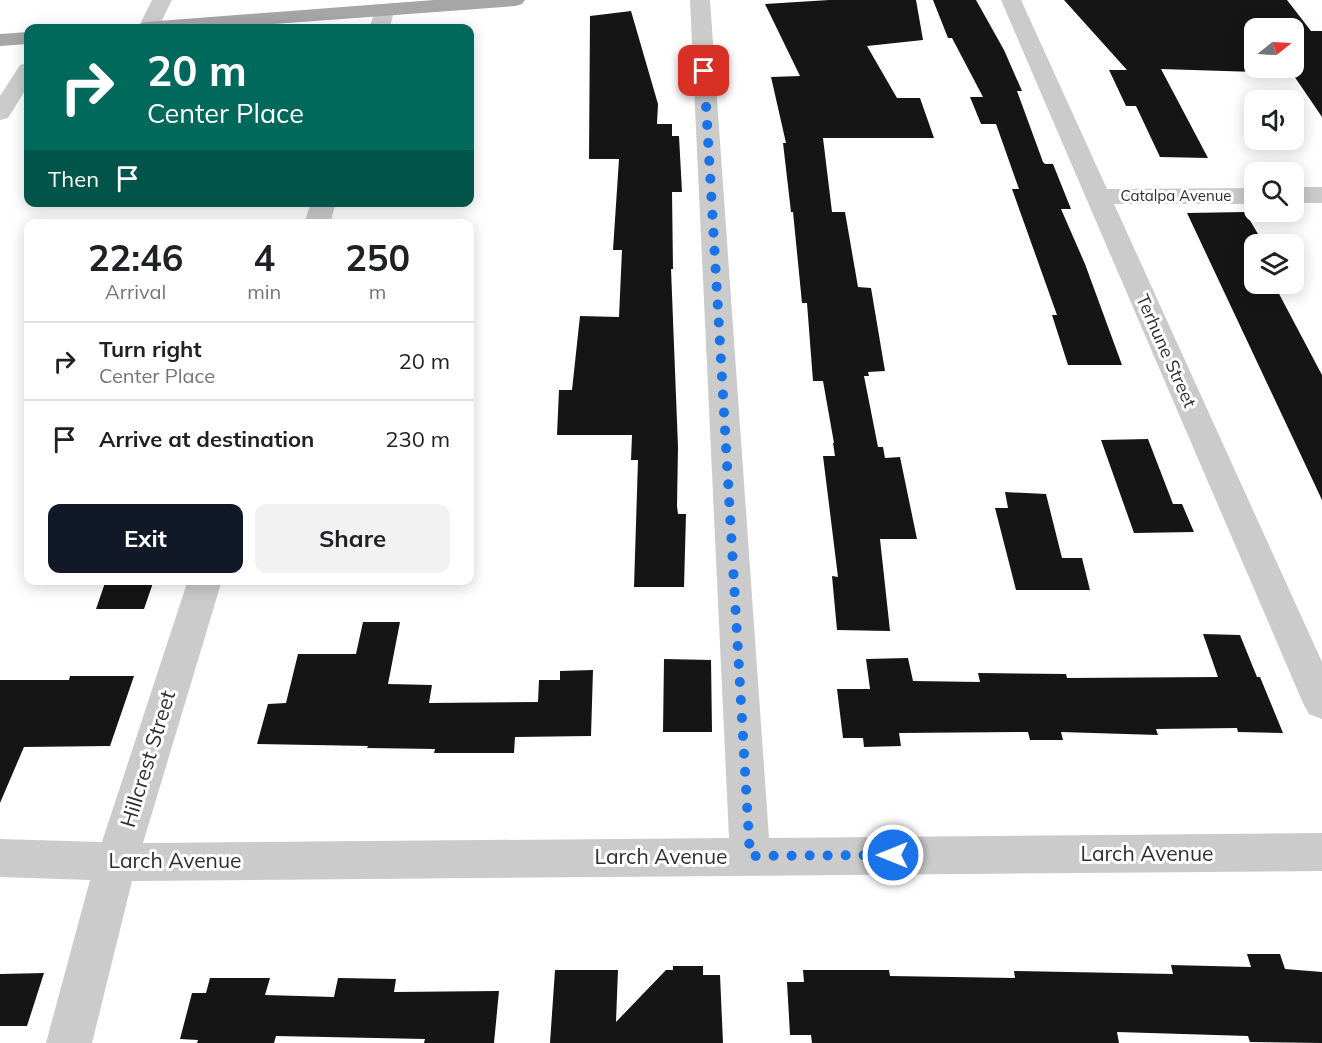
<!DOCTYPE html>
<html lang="en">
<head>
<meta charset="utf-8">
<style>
  :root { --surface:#fff; --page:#f2f2f2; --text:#202124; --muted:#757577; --line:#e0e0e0; --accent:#111827 }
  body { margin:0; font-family:Mulish,sans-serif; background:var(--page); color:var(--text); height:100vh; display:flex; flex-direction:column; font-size:22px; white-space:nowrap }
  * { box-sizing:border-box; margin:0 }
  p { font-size:20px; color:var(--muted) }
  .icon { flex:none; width:33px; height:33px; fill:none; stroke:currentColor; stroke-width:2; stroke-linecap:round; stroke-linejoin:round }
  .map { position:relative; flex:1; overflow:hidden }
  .sheet { position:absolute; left:24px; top:219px; width:450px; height:366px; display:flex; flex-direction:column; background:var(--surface); border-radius:12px; box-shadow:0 3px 15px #0003 }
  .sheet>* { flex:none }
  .top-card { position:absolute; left:24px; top:24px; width:450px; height:183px; border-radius:12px; box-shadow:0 3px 15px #0003; background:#00695c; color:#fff; overflow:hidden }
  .needle { width:39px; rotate:72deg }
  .controls { position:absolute; left:1244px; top:18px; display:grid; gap:12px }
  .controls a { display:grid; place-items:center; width:60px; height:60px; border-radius:12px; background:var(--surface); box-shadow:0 3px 15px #0003; font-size:30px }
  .pin { position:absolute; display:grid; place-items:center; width:51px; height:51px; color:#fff; margin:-26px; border-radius:12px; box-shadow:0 3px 9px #0006 }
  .me { position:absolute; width:66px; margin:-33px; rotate:270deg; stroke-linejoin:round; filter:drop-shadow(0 0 4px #0008) }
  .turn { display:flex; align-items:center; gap:21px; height:126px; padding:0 24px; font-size:27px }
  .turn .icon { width:78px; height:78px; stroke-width:2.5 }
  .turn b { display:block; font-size:42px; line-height:51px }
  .then { display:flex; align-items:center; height:57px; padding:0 24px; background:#0003; gap:12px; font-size:22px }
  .eta { display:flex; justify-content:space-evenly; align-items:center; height:102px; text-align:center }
  .eta b { font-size:36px; font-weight:700; line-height:42px }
  .primary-button { display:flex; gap:12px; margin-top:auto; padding:12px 24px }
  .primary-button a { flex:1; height:69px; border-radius:12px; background:var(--accent); color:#fff; font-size:24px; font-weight:700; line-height:69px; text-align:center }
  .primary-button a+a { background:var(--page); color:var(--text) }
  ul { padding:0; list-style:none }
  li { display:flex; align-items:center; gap:18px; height:78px; padding:0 24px; border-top:2px solid var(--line) }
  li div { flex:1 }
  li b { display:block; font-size:22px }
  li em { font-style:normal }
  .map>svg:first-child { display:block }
  .building { fill:#151515; fill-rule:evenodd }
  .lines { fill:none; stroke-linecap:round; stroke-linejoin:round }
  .minor { fill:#cbcbcb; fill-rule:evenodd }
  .major { fill:#a6a6a6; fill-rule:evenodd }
  .route { stroke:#1a73e8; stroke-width:10; stroke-dasharray:0 18 }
  .labels { text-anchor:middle; stroke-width:6; stroke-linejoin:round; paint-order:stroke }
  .far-street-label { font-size:15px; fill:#2e2e2e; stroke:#fff }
  .street-label { font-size:18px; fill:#2e2e2e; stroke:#fff }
  .near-street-label { font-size:21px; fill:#2e2e2e; stroke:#fff }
</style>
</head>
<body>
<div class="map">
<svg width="1322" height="1043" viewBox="0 0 1322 1043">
  <rect width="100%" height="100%" fill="#fff"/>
  <g class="building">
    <polygon points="829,0 916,0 923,40 867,46 897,98 920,98 934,138 823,138 832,212 845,212 858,287 871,288 885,371 868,372 869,376 864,376 878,447 883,447 885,458 900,457 917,539 880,539 890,631 837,630 832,576 838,577 823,456 835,456 833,443 834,443 823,381 813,381 807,303 802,303 793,212 791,212 783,143 786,143 771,77 800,76 765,4"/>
    <polygon points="933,0 976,0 1004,50 1022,91 1017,91 1043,162 1045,164 1053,164 1071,209 1061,209 1085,264 1122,365 1068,365 1052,315 1057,315 1012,189 1019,189 996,124 981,124 970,97 983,97 952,38 948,38"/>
    <path d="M1064 0H1287L1311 31H1322V117L1292 73 1161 69 1208 158 1160 157 1136 106H1126L1109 70H1127ZM1254 28H1293V68H1254Z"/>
    <polygon points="631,11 658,104 657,124 672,124 672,136 679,136 682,192 672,192 673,269 671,269 678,447 677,506 678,514 686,514 684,587 634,587 638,460 631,460 632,435 557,435 559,390 572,390 580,316 619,317 622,250 613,250 619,159 589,159 590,16"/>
    <polygon points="1245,212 1264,244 1254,244 1254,284 1286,284 1290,290 1277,290 1322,375 1322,500 1187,213"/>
    <polygon points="1148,439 1173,504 1182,504 1194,532 1134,533 1101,440"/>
    <polygon points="1005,492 1046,494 1062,558 1082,558 1090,590 1016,590 995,508 1008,508"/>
    <polygon points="106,580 154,580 144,609 96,609"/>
    <polygon points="363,622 400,622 388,684 432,685 429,703 538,702 539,680 560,680 560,671 593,670 591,736 515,737 514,753 434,753 435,749 367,748 368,746 257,744 268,704 286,703 298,654 356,654"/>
    <polygon points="1203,634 1240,635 1257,677 1260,677 1283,733 1238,732 1237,728 1156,729 1158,735 1061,732 1063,740 1030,740 1028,732 899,733 901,746 864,747 863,738 843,738 837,689 870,689 866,659 908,658 913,681 980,682 978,673 1066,674 1067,678 1218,677"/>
    <polygon points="664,659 711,660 712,732 663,732"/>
    <polygon points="70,676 134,676 110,746 24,747 0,803 0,680 69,680"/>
    <polygon points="1247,954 1280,954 1285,969 1322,972 1322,1043 1250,1042 1248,1036 1117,1032 1119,1043 812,1043 811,1035 790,1035 787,982 804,982 803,970 889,970 890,976 1015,978 1014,971 1173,974 1171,965 1251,967"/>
    <polygon points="673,966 703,966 703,975 720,975 723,1043 550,1043 555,970 618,970 616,1022 666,970 673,970"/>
    <polygon points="44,973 27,1026 0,1026 0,974"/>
    <polygon points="210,978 270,978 265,995 334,997 338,978 396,979 394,992 499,991 494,1043 424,1043 425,1039 276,1036 274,1043 197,1043 198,1040 180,1039 192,993 206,993"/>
  </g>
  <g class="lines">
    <g class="minor">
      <polygon points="152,0 172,0 158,28 138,28"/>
      <polygon points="690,0 710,0 769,838 1322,833 1322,871 132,881 92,1043 46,1043 90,880 0,877 0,839 102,842 188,580 222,580 143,843 729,838"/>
      <polygon points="1001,0 1021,0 1107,189 1254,188 1254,204 1114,204 1322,662 1322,719 1309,714 1303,703"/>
      <polygon points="384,4 391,6 394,10 390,28 369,28 377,6"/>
      <polygon points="28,63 28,86 8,118 0,120 0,96 20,65"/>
      <rect x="1293" y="187" width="29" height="16"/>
      <polygon points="311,202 336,202 330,224 304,224"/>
    </g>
    <g class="major">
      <polygon points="434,0 525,0 522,4 515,6 222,28 135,28 139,24 146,22"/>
      <polygon points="28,32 28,44 0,46 0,34"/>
    </g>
  </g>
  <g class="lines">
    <polyline class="route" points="704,71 750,856 893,855"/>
  </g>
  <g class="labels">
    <g class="far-street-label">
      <text x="1176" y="201">Catalpa Avenue</text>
    </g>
    <g class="street-label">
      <text transform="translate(1166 351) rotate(66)" y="6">Terhune Street</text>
    </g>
    <g class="near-street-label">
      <text transform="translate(148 759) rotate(-73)" y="7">Hillcrest Street</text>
      <text x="1147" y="861">Larch Avenue</text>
      <text x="661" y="864">Larch Avenue</text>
      <text x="175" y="868">Larch Avenue</text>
    </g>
  </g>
</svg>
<div class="controls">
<a><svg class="needle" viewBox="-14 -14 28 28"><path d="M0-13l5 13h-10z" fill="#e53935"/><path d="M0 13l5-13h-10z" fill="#757577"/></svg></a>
<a><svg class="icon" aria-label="sound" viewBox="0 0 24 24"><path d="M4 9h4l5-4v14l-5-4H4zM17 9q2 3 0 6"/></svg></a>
<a><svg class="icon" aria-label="search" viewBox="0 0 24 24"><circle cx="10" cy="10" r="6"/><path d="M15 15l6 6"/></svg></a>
<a><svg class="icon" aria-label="layers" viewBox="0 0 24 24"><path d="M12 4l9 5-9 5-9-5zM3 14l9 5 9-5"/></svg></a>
</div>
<div class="pin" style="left:704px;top:71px;background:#d93025"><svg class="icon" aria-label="arrive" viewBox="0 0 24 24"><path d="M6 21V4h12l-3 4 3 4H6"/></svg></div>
<svg class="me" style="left:893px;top:855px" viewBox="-20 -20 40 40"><circle r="17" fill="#1a73e8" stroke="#fff" stroke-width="3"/><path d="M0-11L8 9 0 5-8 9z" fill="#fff"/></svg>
<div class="top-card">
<div class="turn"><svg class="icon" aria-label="right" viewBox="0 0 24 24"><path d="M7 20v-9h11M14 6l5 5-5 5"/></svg><div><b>20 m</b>Center Place</div></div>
<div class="then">Then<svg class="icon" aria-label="arrive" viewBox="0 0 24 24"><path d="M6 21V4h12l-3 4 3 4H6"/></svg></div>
</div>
<section class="sheet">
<div class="eta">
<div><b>22:46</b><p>Arrival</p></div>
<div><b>4</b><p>min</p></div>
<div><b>250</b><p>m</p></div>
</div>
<ul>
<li><svg class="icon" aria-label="right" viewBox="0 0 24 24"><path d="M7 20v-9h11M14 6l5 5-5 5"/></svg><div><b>Turn right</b><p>Center Place</p></div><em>20 m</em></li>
<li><svg class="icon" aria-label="arrive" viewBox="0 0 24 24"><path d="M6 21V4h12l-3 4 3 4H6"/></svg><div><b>Arrive at destination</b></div><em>230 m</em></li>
</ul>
<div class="primary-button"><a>Exit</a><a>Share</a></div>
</section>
</div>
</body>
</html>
